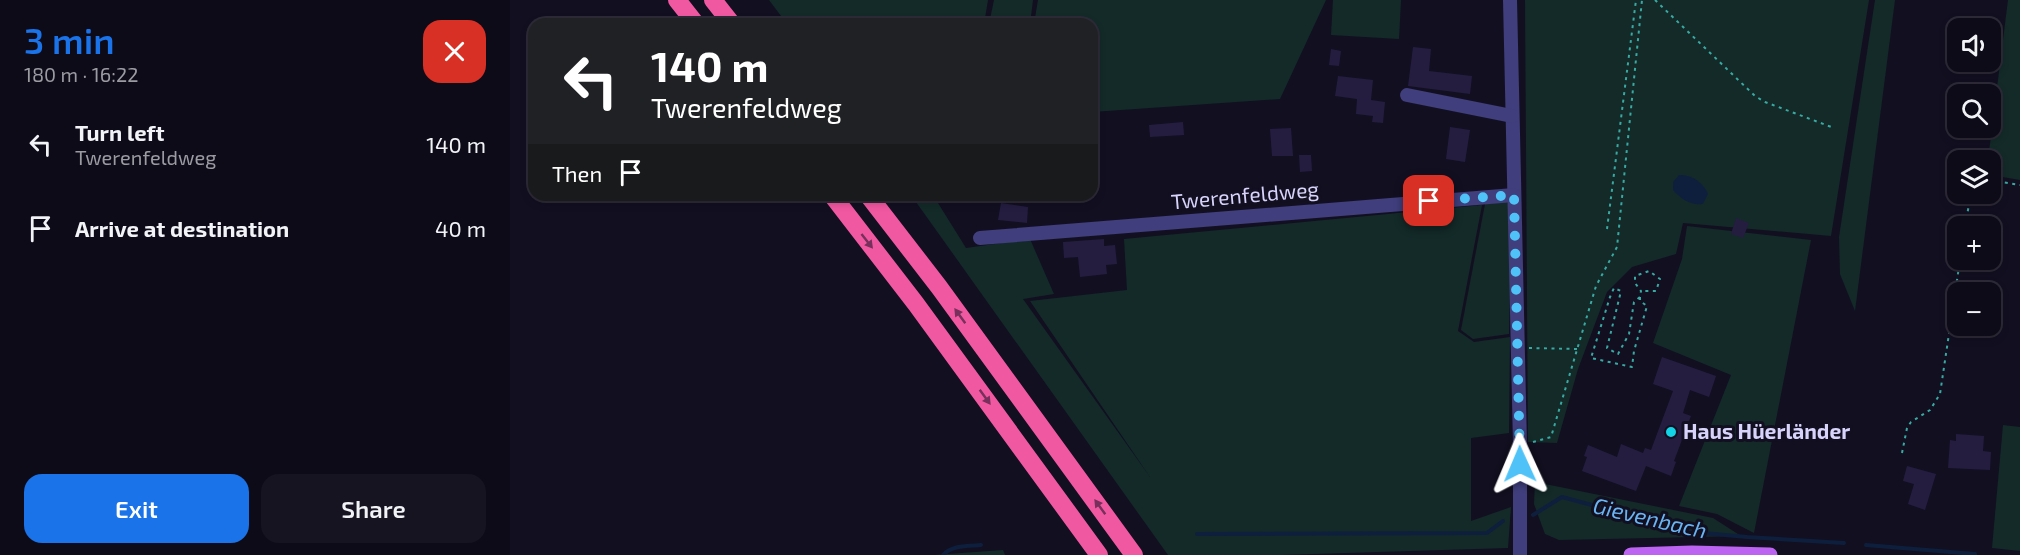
<!DOCTYPE html>
<html lang="en">
<head>
<meta charset="utf-8">
<style>
  :root { --surface:#0e0b19; --page:#171422; --text:#f1f3f6; --muted:#9b9ba2; --line:#2e2b38; --accent:#1a73e8 }
  body { margin:0; font-family:"Exo 2",sans-serif; background:var(--page); color:var(--text); height:100vh; display:flex; flex-direction:column; font-size:22px; white-space:nowrap }
  * { box-sizing:border-box; margin:0 }
  p { font-size:20px; color:var(--muted) }
  .icon { flex:none; width:33px; height:33px; fill:none; stroke:currentColor; stroke-width:2; stroke-linecap:round; stroke-linejoin:round }
  .map { position:relative; flex:1; overflow:hidden }
  .details { display:flex; flex-direction:column; background:var(--surface); width:510px }
  .details>* { flex:none }
  .top-card { position:absolute; left:18px; top:18px; width:570px; height:183px; border-radius:18px; box-shadow:0 3px 9px #0003,0 0 0 2px var(--line); background:#202124; color:#fff; overflow:hidden }
  .controls { position:absolute; left:1437px; top:18px; display:grid; gap:12px }
  .controls a { display:grid; place-items:center; width:54px; height:54px; border-radius:12px; background:var(--surface); box-shadow:0 3px 9px #0003,0 0 0 2px var(--line); font-size:30px }
  .pin { position:absolute; display:grid; place-items:center; width:51px; height:51px; color:#fff; margin:-26px; border-radius:12px; box-shadow:0 3px 9px #0006 }
  .me { position:absolute; width:66px; margin:-33px; rotate:359deg; stroke-linejoin:round; filter:drop-shadow(0 0 4px #0008) }
  .turn { display:flex; align-items:center; gap:21px; height:126px; padding:0 24px; font-size:27px }
  .turn .icon { width:78px; height:78px; stroke-width:2.5 }
  .turn b { display:block; font-size:42px; line-height:51px }
  .then { display:flex; align-items:center; height:57px; padding:0 24px; background:#0003; gap:12px; font-size:22px }
  .round { display:grid; place-items:center; flex:none; width:63px; height:63px; border-radius:18px; background:var(--page) }
  .headline { display:flex; align-items:center; justify-content:space-between; height:102px; padding:0 24px }
  h1 { font-size:36px; font-weight:600; line-height:45px; color:var(--accent) }
  .primary-button { display:flex; gap:12px; margin-top:auto; padding:12px 24px }
  .primary-button a { flex:1; height:69px; border-radius:18px; background:var(--accent); color:#fff; font-size:24px; font-weight:600; line-height:69px; text-align:center }
  .primary-button a+a { background:var(--page); color:var(--text) }
  ul { padding:0; list-style:none }
  li { display:flex; align-items:center; gap:18px; height:84px; padding:0 24px }
  li div { flex:1 }
  li b { display:block; font-size:22px }
  li em { font-style:normal }
  main { display:flex; flex:1; min-height:0 }
  .map>svg:first-child { display:block }
  .green { fill:#132a29 }
  .water { fill:#0d1f3c }
  .lines { fill:none; stroke-linecap:round; stroke-linejoin:round }
  .stream { stroke:#0d1f3c; stroke-width:4 }
  .building { fill:#241d40 }
  .path { stroke:#38aaa2; stroke-width:2; stroke-dasharray:3 4.5; stroke-linecap:butt }
  .minor { stroke:#403e7c; stroke-width:14 }
  .major { stroke:#bc63f2; stroke-width:15 }
  .highway { stroke:#f158a2; stroke-width:18 }
  .oneway { fill:#76305b }
  .route { stroke:#4fc3f7; stroke-width:10; stroke-dasharray:0 18 }
  .poi-dot { fill:#13d3e7; stroke:#120f21; stroke-width:2 }
  .labels { text-anchor:middle; stroke-width:6; stroke-linejoin:round; paint-order:stroke }
  .street-label { font-size:21px; fill:#d7d3fb; stroke:#120f21 }
  .poi-label { font-size:21px; font-weight:bold; fill:#d7d3fb; stroke:#120f21; text-anchor:start }
  .water-label { font-size:22px; font-style:italic; fill:#69b4f3; stroke:#120f21 }
</style>
</head>
<body>
<main>
<section class="details">
<div class="headline"><div><h1>3 min</h1><p>180 m · 16:22</p></div><a class="round" style="background:#d93025;color:#fff"><svg class="icon" aria-label="close" viewBox="0 0 24 24"><path d="M6 6l12 12M18 6L6 18"/></svg></a></div>
<ul>
<li><svg class="icon" aria-label="left" viewBox="0 0 24 24"><path d="M17 20v-9H6M10 6l-5 5 5 5"/></svg><div><b>Turn left</b><p>Twerenfeldweg</p></div><em>140 m</em></li>
<li><svg class="icon" aria-label="arrive" viewBox="0 0 24 24"><path d="M6 21V4h12l-3 4 3 4H6"/></svg><div><b>Arrive at destination</b></div><em>40 m</em></li>
</ul>
<div class="primary-button"><a>Exit</a><a>Share</a></div>
</section>
<div class="map">
<svg width="1510" height="555" viewBox="0 0 1510 555">
  <rect width="100%" height="100%" fill="#120f21"/>
  <g class="green">
    <polygon points="259,0 478,0 474,24 277,24"/>
    <polygon points="484,0 523,0 520,24 479,24"/>
    <polygon points="528,0 816,0 770,99 582,112 582,24 524,24"/>
    <polygon points="823,0 891,0 889,39 821,35"/>
    <polygon points="1015,0 1359,0 1321,236 1173,223 1166,254 1122,267 1097,292 1068,369 1047,443 1018,442"/>
    <polygon points="1365,0 1385,0 1345,311 1330,274 1329,237"/>
    <polygon points="1498,0 1510,0 1510,180 1481,175 1480,160 1478,160"/>
    <polygon points="401,195 423,195 456,248 520,239 544,294 513,299 640,477 520,301 617,290 614,239 972,205 948,331 964,342 1000,337 999,433 961,438 961,521 1001,507 998,548 771,555 658,555"/>
    <polygon points="1002,201 999,334 963,339 951,330 975,204"/>
    <polygon points="1177,226 1301,240 1244,533 1207,514 1169,506 1221,375 1143,343 1172,259"/>
    <polygon points="1493,425 1510,427 1510,551 1482,548"/>
    <polygon points="1025,482 1203,518 1231,536 1049,540 1035,534 1024,504"/>
    <polygon points="493,550 495,555 424,555"/>
  </g>
  <path class="water" d="M1169 175C1181 174 1194 183 1198 194L1193 204C1180 205 1172 200 1163 190V182Z"/>
  <g class="lines">
    <g class="stream">
      <polyline points="1023,515 1052,497 1182,532 1237,537 1334,543"/>
      <polyline points="687,534 977,533 993,521"/>
      <polyline points="1356,545 1465,554"/>
      <path d="M433 555C442 545 458 546 471 545"/>
    </g>
  </g>
  <g class="building">
    <polygon points="903,47 921,49 919,71 962,76 960,94 898,86"/>
    <polygon points="821,49 831,51 829,66 819,65"/>
    <polygon points="828,76 863,80 861,100 875,102 873,123 862,122 863,116 846,114 847,99 825,96"/>
    <polygon points="673,122 674,135 640,137 639,125"/>
    <polygon points="940,127 960,130 955,162 936,159"/>
    <polygon points="781,128 783,156 762,156 760,129"/>
    <polygon points="789,155 801,155 802,171 790,172"/>
    <polygon points="491,203 518,207 517,223 488,220"/>
    <polygon points="1226,218 1239,223 1233,238 1221,234"/>
    <polygon points="594,239 594,246 605,245 607,264 596,265 597,274 570,277 568,257 554,258 553,242"/>
    <polygon points="1152,357 1206,376 1199,397 1180,390 1173,413 1181,416 1164,461 1166,462 1161,476 1136,466 1126,491 1072,471 1077,457 1074,456 1078,445 1107,457 1111,444 1133,453 1135,448 1141,450 1163,391 1143,384"/>
    <polygon points="1446,434 1474,436 1473,451 1481,452 1480,470 1438,468 1440,440 1446,441"/>
    <polygon points="1397,466 1426,474 1415,510 1398,504 1404,484 1393,481"/>
  </g>
  <g class="lines">
    <g class="path">
      <polyline points="1145,0 1245,96 1255,102 1324,128"/>
      <polyline points="1480,180 1510,185"/>
      <polyline points="1455,226 1461,194"/>
      <polyline points="1097,229 1126,0"/>
      <polyline points="1130,297 1130,301 1137,306 1124,351 1122,367 1081,358 1100,297 1104,288 1111,291 1097,348 1108,354 1119,334 1124,302 1130,297 1131,291 1125,283 1125,276 1139,271 1150,279 1146,291 1131,291"/>
      <polyline points="1019,348 1067,349"/>
      <polyline points="1023,442 1041,437 1086,286 1107,247 1132,0"/>
      <polyline points="1392,453 1397,428 1401,422 1420,410 1430,394 1450,260"/>
    </g>
    <g class="minor">
      <polyline points="1000,0 1010,445 1010,555"/>
      <polyline points="897,95 1002,116"/>
      <polyline points="470,238 1004,195"/>
    </g>
    <polyline class="major" points="1121,555 1182,553 1260,555"/>
    <g class="highway">
      <polyline points="167,0 186,24"/>
      <polyline points="203,0 222,24"/>
      <polyline points="322,195 406,304 589,555"/>
      <polyline points="358,195 429,287 624,555"/>
    </g>
  </g>
  <defs><path id="oneway-solid" d="M-6-.8H1V-3.2L6.5 0L1 3.2V.8H-6Z" transform="scale(1.5)"/></defs>
  <g class="oneway">
    <use href="#oneway-solid" transform="translate(357 241) rotate(52)"/>
    <use href="#oneway-solid" transform="translate(450 316) rotate(-126)"/>
    <use href="#oneway-solid" transform="translate(475 397) rotate(54)"/>
    <use href="#oneway-solid" transform="translate(590 507) rotate(-126)"/>
  </g>
  <g class="lines">
    <polyline class="route" points="919,201 1004,195 1010,464"/>
  </g>
  <circle class="poi-dot" cx="1161" cy="432" r="6"/>
  <g class="labels">
    <g class="street-label">
      <text transform="translate(735 196) rotate(-5)" y="7">Twerenfeldweg</text>
    </g>
    <g class="poi-label">
      <text x="1173" y="439">Haus Hüerländer</text>
    </g>
    <g class="water-label">
      <text transform="translate(1140 518) rotate(13)" y="8">Gievenbach</text>
    </g>
  </g>
</svg>
<div class="controls">
<a><svg class="icon" aria-label="sound" viewBox="0 0 24 24"><path d="M4 9h4l5-4v14l-5-4H4zM17 9q2 3 0 6"/></svg></a>
<a><svg class="icon" aria-label="search" viewBox="0 0 24 24"><circle cx="10" cy="10" r="6"/><path d="M15 15l6 6"/></svg></a>
<a><svg class="icon" aria-label="layers" viewBox="0 0 24 24"><path d="M12 4l9 5-9 5-9-5zM3 14l9 5 9-5"/></svg></a>
<a>+</a>
<a>−</a>
</div>
<div class="pin" style="left:919px;top:201px;background:#d93025"><svg class="icon" aria-label="arrive" viewBox="0 0 24 24"><path d="M6 21V4h12l-3 4 3 4H6"/></svg></div>
<svg class="me" style="left:1010px;top:464px" viewBox="-20 -20 40 40"><path d="M0-17L14 15 0 8-14 15z" fill="#4fc3f7" stroke="#fff" stroke-width="4"/></svg>
<div class="top-card">
<div class="turn"><svg class="icon" aria-label="left" viewBox="0 0 24 24"><path d="M17 20v-9H6M10 6l-5 5 5 5"/></svg><div><b>140 m</b>Twerenfeldweg</div></div>
<div class="then">Then<svg class="icon" aria-label="arrive" viewBox="0 0 24 24"><path d="M6 21V4h12l-3 4 3 4H6"/></svg></div>
</div>
</div>
</main>
</body>
</html>
